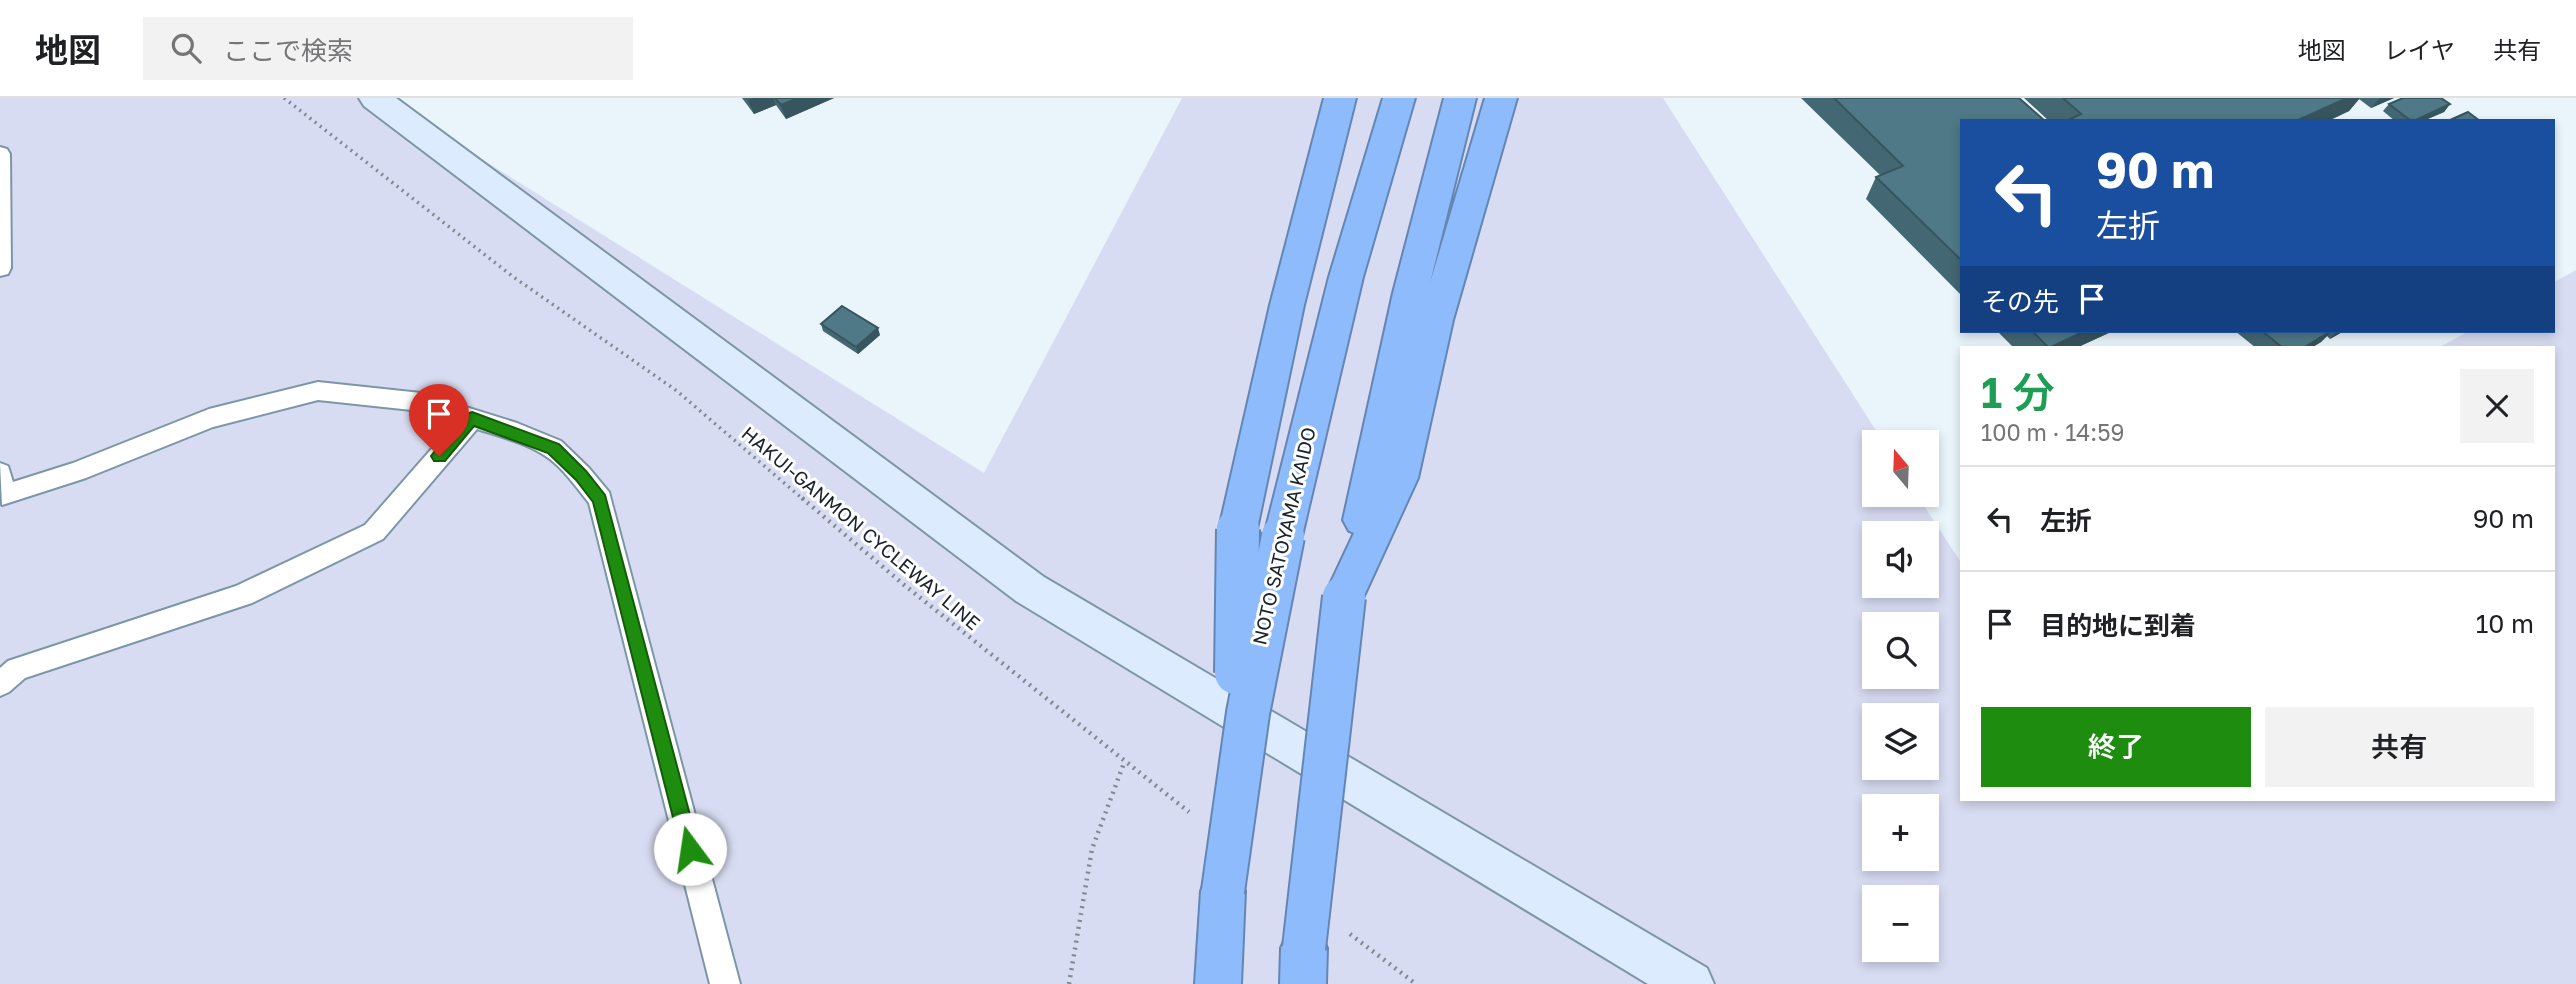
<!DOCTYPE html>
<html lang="ja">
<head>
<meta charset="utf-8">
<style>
  :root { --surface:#fff; --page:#f2f2f2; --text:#202124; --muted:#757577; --line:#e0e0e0; --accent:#1e8c0f }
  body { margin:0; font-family:"Golos Text","Noto Sans JP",sans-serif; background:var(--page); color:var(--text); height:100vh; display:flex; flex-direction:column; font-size:26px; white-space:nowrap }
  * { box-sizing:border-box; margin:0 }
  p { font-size:23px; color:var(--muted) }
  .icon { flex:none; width:38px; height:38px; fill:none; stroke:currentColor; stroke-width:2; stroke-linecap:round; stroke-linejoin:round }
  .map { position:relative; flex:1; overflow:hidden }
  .sheet { position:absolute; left:1960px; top:248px; width:595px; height:455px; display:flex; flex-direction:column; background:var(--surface); border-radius:0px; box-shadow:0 4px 10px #0003 }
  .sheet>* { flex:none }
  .top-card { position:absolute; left:1960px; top:21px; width:595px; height:214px; border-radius:0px; box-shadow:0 4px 10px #0003; background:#1a4fa0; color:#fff; overflow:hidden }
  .needle { width:46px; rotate:341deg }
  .tools { position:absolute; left:1862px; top:332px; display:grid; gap:14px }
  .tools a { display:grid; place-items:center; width:77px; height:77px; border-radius:0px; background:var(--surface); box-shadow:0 4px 10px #0003; font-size:35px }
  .pin { position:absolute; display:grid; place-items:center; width:60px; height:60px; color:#fff; margin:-72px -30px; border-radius:50% 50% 50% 0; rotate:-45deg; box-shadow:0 0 7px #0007 }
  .pin .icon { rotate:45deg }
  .me { position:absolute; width:77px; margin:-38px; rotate:346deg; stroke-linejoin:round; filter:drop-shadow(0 0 5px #0008) }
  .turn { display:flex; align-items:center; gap:24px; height:147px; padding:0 21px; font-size:32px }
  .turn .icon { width:91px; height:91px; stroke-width:2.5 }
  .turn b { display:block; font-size:49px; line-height:60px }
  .then { display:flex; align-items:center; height:66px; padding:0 21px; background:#0003; gap:14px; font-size:26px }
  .round { display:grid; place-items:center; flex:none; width:74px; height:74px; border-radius:0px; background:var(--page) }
  .overview { display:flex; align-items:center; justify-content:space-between; height:119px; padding:0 21px }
  h1 { font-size:42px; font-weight:600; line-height:52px; color:#1e9e55 }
  .button { display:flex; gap:14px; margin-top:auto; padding:14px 21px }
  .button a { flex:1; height:80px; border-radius:0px; background:var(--accent); color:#fff; font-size:28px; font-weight:600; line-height:80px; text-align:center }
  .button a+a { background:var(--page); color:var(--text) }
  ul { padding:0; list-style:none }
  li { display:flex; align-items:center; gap:21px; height:105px; padding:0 21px; border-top:2px solid var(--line) }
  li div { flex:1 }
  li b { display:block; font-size:26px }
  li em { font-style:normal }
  header { display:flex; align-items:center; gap:42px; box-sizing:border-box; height:98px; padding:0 35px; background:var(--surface); border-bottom:2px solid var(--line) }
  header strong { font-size:33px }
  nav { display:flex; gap:38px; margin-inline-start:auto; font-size:24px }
  .search { width:490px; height:63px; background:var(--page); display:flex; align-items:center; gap:18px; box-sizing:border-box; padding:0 24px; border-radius:0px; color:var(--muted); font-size:26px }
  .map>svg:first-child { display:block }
  .green { fill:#d8dcf2; fill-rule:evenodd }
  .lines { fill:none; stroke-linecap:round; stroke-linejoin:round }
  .lane-casing { stroke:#7d96a7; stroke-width:4 }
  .secondary-casing { stroke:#7d96a7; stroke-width:4 }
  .highway-casing { stroke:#6586b2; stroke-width:4 }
  .path-far1 { stroke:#7f8a90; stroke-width:3.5; stroke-dasharray:2 4.5; stroke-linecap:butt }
  .path { stroke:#7f8a90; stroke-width:4.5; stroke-dasharray:2 5; stroke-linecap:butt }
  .lane { fill:#fff; fill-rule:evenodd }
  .secondary { fill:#ddebfe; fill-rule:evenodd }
  .highway { fill:#8dbbfc; fill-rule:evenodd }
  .highway-bridge-casing { stroke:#6586b2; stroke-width:46; stroke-linecap:butt }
  .highway-bridge { stroke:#8dbbfc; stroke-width:42 }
  .wall { fill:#446873 }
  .shaded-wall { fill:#37555e }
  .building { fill:#4f7986; stroke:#37555e; stroke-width:2 }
  .route { fill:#1e8c0f; stroke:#145b0a; stroke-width:2 }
  .labels { text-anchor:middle; stroke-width:6; stroke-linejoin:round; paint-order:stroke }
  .street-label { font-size:19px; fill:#1a242a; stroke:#fff }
</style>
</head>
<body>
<header>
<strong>地図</strong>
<div class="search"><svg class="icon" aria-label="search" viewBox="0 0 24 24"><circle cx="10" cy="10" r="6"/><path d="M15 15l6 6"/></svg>ここで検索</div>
<nav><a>地図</a><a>レイヤ</a><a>共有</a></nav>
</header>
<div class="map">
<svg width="2576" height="886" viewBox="0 0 2576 886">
  <rect width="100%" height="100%" fill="#e9f4fb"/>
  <path class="green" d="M0 0H384L984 375 1182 0H1663L1884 345H1874V397H1917L1962 466V702H2553V250H2438L2469 233H2553V185L2576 172V886H0ZM1874 436H1927V488H1874ZM1874 527H1927V579H1874ZM1874 618H1927V670H1874ZM1874 709H1927V761H1874ZM1874 800H1927V852H1874Z"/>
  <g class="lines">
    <g class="lane-casing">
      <g id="lane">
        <polygon points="0,49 7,51 10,56 11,170 8,176 0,178"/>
        <path d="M318 284 421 295 517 325 561 343 589 370 609 394 740 886H710L589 405C576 389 562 368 544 357 525 345 499 338 477 331L383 441 252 505 25 580 9 594 0 598V570L8 563 236 488 365 427 455 324 421 313 318 302 213 329 86 380 2 407 0 365 8 368 13 384 73 365 209 311Z"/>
      </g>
    </g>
    <g class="secondary-casing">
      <polygon id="secondary" points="359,0 396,0 1044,479 1707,870 1714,886 1648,886 1016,503 364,8"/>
    </g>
    <g class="highway-casing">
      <g id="highway">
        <polygon points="1324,0 1356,0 1304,207 1257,431 1252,443 1238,447 1224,443 1219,431 1270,207"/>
        <polygon points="1383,0 1415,0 1363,179 1302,438 1297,450 1283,454 1269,450 1264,438 1329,179"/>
        <polygon points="1444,0 1476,0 1430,185 1485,0 1517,0 1453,222 1418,380 1358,511 1344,516 1330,511 1324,499 1354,435 1349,433 1343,422 1393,195"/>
        <polygon points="1223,771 1239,778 1245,793 1241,886 1195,886 1201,793 1207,778"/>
        <polygon points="1304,827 1320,834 1327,850 1326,886 1280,886 1281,850 1288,834"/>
      </g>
    </g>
    <polyline class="path-far1" points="284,0 512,178 677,293 804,402"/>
    <g class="path">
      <polyline points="802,400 903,486 1189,714"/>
      <polyline points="1350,836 1416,886"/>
      <polyline points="1069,886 1092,751 1124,665"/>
    </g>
    <use href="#lane" class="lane"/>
    <use href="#secondary" class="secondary"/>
    <use href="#highway" class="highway"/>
    <g class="highway-bridge-casing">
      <g id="highway-bridge">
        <polyline points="1236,575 1238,431"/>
        <polyline points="1223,793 1248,615 1283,438"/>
        <polyline points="1304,850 1344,499"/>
      </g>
    </g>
    <use href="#highway-bridge" class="highway-bridge"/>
  </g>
  <g class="wall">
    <polygon points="742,0 834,0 786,21 776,7 754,16"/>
    <polygon points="1801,0 2019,0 1962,23 1962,198 1866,101 1876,79 1880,77"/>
    <polygon points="2024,0 2394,0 2371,10 2359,1 2349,13 2328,23 2049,23"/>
    <polygon points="2389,6 2450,6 2444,14 2423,23 2395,23 2383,13"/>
    <polygon points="821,226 880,237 858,256 823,233"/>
    <polygon points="1997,233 2113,233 2076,250 2014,250"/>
    <polygon points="2235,233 2344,233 2330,241 2327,238 2321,244 2311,250 2256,250"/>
  </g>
  <g class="shaded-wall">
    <polygon points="754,0 773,0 776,7 754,16 748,2"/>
    <polygon points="798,0 834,0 786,21 781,7"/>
    <polygon points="2347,0 2360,0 2349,13 2328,23 2296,23"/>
    <polygon points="2380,0 2394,0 2371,10"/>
    <polygon points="2450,6 2444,14 2423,23 2414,23"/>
    <polygon points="878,230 880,237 858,256 856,249"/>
    <polygon points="2085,233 2113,233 2076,250 2048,250"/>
    <polygon points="2332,233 2321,244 2311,250 2303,250"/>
    <polygon points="2339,233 2344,233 2330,241 2336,234"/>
  </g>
  <g class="building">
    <polygon points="775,0 798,0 781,7"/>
    <polygon points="1834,0 2019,0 2045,23 1962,23 1962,163 1876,79 1903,68"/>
    <polygon points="2063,0 2347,0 2296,23 2066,23 2081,16"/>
    <polygon points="2403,0 2441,0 2450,6 2414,23 2411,23 2389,6"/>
    <polygon points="2468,14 2480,23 2448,23"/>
    <polygon points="842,208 878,230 856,249 821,226"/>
    <polygon points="2032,233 2085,233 2049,250"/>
    <polygon points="2262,233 2331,233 2303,250 2283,250"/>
  </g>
  <polygon class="route" points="472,314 559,346 586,373 605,397 699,751 697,758 690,760 684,758 681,751 593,404 576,382 548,355 474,328 445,363 434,363 431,358 434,354 466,316"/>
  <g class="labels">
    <g class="street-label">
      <text transform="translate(861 430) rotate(40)" y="7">HAKUI-GANMON CYCLEWAY LINE</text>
      <text transform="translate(1284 438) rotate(-77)" y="7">NOTO SATOYAMA KAIDO</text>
    </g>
  </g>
</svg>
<div class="tools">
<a><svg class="needle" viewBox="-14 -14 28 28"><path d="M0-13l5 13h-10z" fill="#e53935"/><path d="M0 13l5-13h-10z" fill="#757577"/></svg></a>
<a><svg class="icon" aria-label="sound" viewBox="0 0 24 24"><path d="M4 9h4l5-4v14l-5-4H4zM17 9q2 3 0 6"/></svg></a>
<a><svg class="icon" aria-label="search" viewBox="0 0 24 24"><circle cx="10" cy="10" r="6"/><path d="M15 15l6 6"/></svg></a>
<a><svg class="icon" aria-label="layers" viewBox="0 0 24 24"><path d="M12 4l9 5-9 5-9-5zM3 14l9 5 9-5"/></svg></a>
<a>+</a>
<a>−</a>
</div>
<div class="pin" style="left:439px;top:358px;background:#d93025"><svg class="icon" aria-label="arrive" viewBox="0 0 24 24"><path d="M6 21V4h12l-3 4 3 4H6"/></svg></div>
<svg class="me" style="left:690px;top:751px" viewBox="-20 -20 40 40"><circle r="19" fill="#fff"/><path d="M0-13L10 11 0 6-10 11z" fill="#1e8c0f"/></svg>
<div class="top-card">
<div class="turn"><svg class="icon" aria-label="left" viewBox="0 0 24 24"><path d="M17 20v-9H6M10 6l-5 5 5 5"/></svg><div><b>90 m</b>左折</div></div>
<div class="then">その先<svg class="icon" aria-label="arrive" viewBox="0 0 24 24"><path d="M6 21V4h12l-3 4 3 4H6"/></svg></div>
</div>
<section class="sheet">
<div class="overview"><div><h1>1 分</h1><p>100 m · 14:59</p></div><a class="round"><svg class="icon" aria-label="close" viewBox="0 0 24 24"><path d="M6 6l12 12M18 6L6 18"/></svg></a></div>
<ul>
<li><svg class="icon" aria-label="left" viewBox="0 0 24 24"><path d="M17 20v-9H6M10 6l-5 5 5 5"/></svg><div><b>左折</b></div><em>90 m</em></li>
<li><svg class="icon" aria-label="arrive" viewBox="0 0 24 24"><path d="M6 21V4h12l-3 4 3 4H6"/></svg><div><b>目的地に到着</b></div><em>10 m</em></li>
</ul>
<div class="button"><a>終了</a><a>共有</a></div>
</section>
</div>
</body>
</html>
